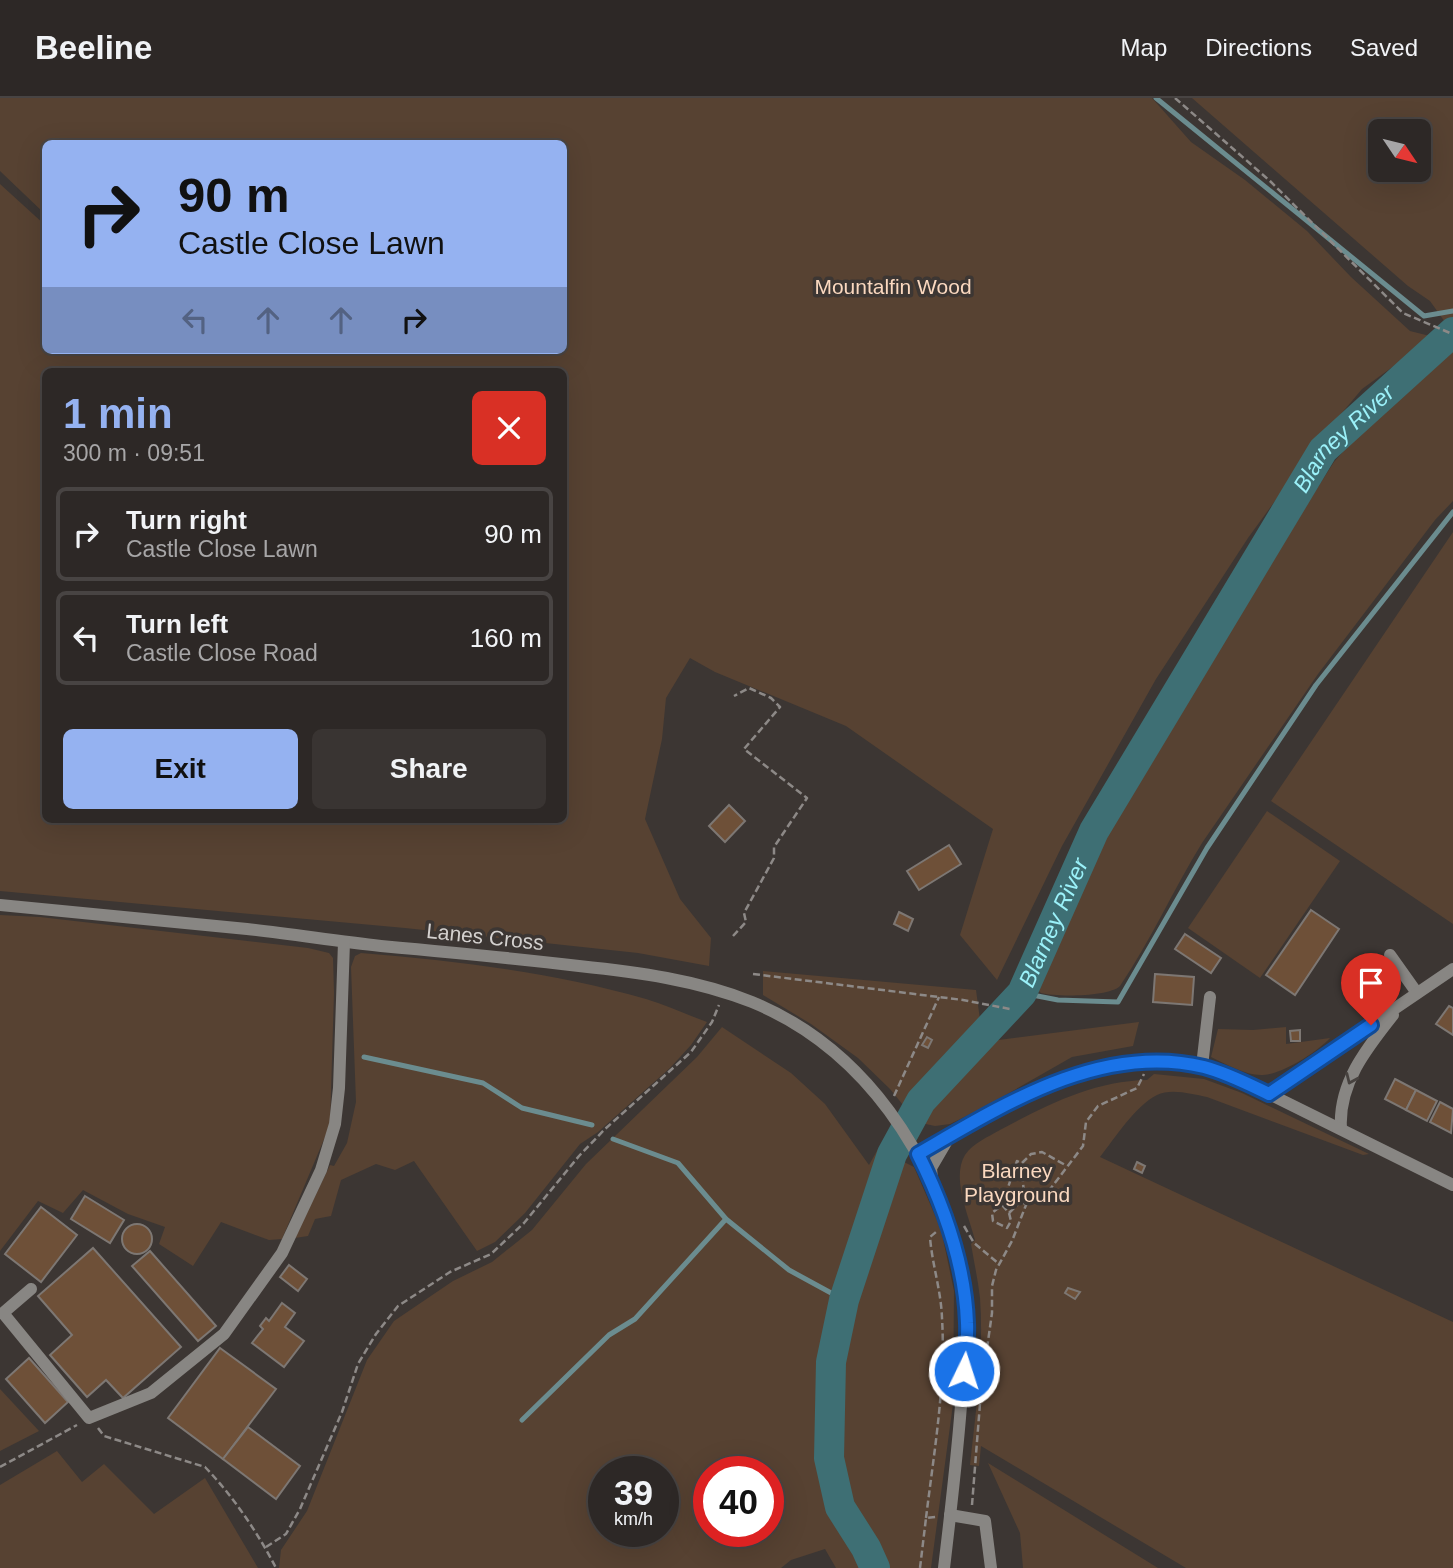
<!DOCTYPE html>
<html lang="en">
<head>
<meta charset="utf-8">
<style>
  :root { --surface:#2d2826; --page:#393432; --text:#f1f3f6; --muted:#a7a6a7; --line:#484443; --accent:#95b2f1 }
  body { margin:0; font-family:Arial,sans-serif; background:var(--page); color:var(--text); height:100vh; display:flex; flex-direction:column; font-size:26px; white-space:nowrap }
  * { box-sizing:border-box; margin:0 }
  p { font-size:23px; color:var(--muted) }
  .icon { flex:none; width:38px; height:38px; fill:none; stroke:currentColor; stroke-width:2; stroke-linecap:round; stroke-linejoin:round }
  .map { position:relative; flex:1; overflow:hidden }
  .drawer { position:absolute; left:42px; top:270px; width:525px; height:455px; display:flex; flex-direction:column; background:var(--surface); border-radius:10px; box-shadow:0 7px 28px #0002,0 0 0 2px var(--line) }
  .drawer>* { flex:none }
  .hud { position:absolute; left:42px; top:42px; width:525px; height:214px; border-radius:10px; box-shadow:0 7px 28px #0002,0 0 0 2px var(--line); background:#95b2f1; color:#111; overflow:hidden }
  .needle { width:46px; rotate:125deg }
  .tools { position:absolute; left:1368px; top:21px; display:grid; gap:14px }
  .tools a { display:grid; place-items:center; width:63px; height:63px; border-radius:10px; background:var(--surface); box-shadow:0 7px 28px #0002,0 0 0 2px var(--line); font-size:35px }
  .speed { position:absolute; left:588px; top:1358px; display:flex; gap:14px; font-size:35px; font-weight:700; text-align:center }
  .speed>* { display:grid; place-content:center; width:91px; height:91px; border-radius:50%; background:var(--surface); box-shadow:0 7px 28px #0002,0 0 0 2px var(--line); line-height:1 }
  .speed small { font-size:18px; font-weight:400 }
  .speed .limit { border:10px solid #d22; background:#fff; color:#111 }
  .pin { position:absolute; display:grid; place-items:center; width:60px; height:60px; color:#fff; margin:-72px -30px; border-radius:50% 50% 50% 0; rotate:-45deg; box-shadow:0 0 7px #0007 }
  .pin .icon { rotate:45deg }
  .me { position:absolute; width:77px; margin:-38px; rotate:4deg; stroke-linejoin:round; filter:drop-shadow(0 0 5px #0008) }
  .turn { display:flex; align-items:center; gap:24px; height:147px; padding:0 21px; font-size:32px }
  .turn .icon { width:91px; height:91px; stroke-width:2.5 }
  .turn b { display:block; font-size:49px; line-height:60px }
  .lanes { display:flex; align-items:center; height:66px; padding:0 21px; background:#0003; justify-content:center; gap:35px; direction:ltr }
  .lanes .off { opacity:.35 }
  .round { display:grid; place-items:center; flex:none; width:74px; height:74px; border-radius:10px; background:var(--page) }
  .summary { display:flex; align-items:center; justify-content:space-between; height:119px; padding:0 21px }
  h1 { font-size:42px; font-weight:700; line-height:52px; color:var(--accent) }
  .button { display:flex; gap:14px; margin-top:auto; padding:14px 21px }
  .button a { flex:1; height:80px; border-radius:10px; background:var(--accent); color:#111; font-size:28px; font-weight:700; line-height:80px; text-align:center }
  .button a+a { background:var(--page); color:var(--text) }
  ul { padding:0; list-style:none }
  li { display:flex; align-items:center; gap:21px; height:94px; margin:0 14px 10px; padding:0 7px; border:4px solid var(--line); border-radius:10px }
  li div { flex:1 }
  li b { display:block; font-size:26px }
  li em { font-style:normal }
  header { display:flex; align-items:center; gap:42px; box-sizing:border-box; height:98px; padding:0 35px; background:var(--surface); border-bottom:2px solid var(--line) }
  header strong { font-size:33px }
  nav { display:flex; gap:38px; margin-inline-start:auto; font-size:24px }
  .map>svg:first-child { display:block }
  .green { fill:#574232; fill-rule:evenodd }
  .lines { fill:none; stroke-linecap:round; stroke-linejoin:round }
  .stream { stroke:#6b8c8f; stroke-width:5 }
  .river { stroke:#3e6f74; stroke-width:30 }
  .building { fill:#6e5038; stroke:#7d7773; stroke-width:2 }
  .path { stroke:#8d8987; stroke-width:2.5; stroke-dasharray:7 3.5; stroke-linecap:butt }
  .minor { stroke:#888683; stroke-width:12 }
  .oneway { stroke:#47423f }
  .route-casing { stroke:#114b97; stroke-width:18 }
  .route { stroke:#1a73e8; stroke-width:12 }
  .labels { text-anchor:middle; stroke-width:7; stroke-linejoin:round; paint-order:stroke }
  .park-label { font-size:21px; fill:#fad8bf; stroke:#3c3633 }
  .street-label { font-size:21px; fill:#d4d1cf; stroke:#3c3633 }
  .water-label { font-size:23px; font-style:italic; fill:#9bf1f9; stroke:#3c3633 }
</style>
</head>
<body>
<header>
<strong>Beeline</strong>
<nav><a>Map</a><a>Directions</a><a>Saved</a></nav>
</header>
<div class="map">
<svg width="1453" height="1470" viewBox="0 0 1453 1470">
  <rect width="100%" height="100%" fill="#3c3633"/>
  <g class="green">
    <path d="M0 0H1152L1191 44 1245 82 1307 133 1351 179 1410 233 1434 239 1362 291 1320 341 1248 440 1156 581 1062 748 997 882 960 837 993 731 846 628 715 574 690 560 666 600 662 641 645 721 680 801 711 840 709 868 638 855 405 830 0 793V86L45 127 46 252H564V46H46L45 116 0 73ZM46 273H564V721H46Z"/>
    <path d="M1192 0H1453V229L1450 231 1430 203 1408 188ZM1381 33H1419V72H1381Z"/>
    <path d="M1453 248V403L1435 422 1318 576 1202 745C1173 792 1151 842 1120 888 1109 899 1056 899 1041 895 1040 894 1034 889 1032 888L1031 882 1120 702 1152 649 1179 592 1249 497 1334 364 1367 326 1424 271Z"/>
    <polygon points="1453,434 1453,826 1271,703"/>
    <polygon points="1267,713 1340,763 1260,880 1188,830"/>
    <polygon points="0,817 40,819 308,850 329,855 333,860 334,895 330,1027 282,1141 269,1142 221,1124 193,1168 159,1146 165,1129 128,1116 83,1092 63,1115 38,1103 0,1153"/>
    <path d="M361 855C457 863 553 874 646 901 667 907 687 917 707 924L691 947 670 970 598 1034 580 1046 525 1115 495 1144 477 1153 414 1063 395 1072 376 1066 341 1082 331 1118 315 1121 308 1138 295 1140 330 1067 334 1068 347 1045 356 1004 351 869 355 858Z"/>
    <polygon points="763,873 976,892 983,944 1139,924 1133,948 1072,959 983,1010 950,1026 935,1028 921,1025 912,1018 890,991 858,960 811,926 763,897"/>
    <path d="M722 929 791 975 825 1006 869 1067 878 1051 914 1069 941 1131 954 1193 953 1306 931 1470H836L825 1451 791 1462 781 1470H279L281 1452 307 1413 367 1262 394 1223 453 1183 492 1164 532 1132 586 1066 697 959ZM604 1374H663V1433H604ZM709 1374H768V1433H709Z"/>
    <path d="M1286 929V946L1330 940C1317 954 1283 976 1263 977 1246 978 1226 966 1211 959L1218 931 1253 932Z"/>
    <path d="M1154 976 1204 981 1242 995 1369 1056 1363 1057 1207 999C1192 996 1171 990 1157 997 1135 1008 1115 1040 1100 1059L1453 1224V1470H1186L981 1348 979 1368 970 1367C976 1312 984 1255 980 1200 978 1182 974 1164 971 1146L975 1142C969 1118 951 1080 965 1057 973 1045 988 1039 1000 1032 1047 1007 1093 983 1147 982Z"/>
    <polygon points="0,1291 39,1333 0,1353"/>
    <polygon points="57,1353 82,1384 104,1366 154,1416 205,1380 258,1470 0,1470 0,1387"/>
    <polygon points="988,1365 1158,1470 1023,1470 1020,1435"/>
  </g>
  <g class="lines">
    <g class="stream">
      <polyline points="1156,0 1424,218 1453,213"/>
      <polyline points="1022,895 1058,902 1118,904 1207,750 1316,587 1453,414"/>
      <polyline points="364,959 483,985 522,1010 592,1027"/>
      <polyline points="613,1041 678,1065 726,1121 789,1172 844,1202"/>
      <polyline points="522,1322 609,1237 635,1221 726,1121"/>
    </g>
    <path class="river" id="s1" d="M875 1470 866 1450 840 1409 829 1360 831 1264 844 1202 892 1056 921 1003 1022 895 1094 733 1323 352 1453 234"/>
  </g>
  <g class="building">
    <polygon points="729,707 745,723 725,744 709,728"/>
    <polygon points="949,747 961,766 919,792 907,773"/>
    <polygon points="1311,812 1339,831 1295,897 1266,877"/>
    <polygon points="899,814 913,821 908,833 894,826"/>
    <polygon points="1185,836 1221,860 1211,875 1175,851"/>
    <polygon points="1155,876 1194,879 1192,907 1153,904"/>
    <polygon points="1449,908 1453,910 1453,937 1436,926"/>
    <polygon points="1300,932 1300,943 1291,943 1290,933"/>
    <polygon points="927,939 932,942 928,950 922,947"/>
    <polygon points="1395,981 1416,992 1406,1012 1385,1001"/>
    <polygon points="1416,992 1437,1003 1427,1023 1406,1012"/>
    <polygon points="1440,1004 1453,1011 1451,1035 1430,1024"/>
    <polygon points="1137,1064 1145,1068 1142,1075 1134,1071"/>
    <polygon points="85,1098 124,1122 110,1145 71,1121"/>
    <polygon points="41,1109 77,1137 41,1184 5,1156"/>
    <circle cx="137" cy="1141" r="15"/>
    <polygon points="93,1150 181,1249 123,1300 106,1282 87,1299 50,1257 72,1237 38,1198"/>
    <polygon points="150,1153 216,1228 198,1243 132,1168"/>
    <polygon points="289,1167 307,1181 298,1193 280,1179"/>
    <polygon points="1068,1190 1080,1194 1075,1201 1065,1195"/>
    <polygon points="282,1205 295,1215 285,1229 304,1243 284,1269 252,1245 263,1231 260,1228 266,1220 269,1223"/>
    <polygon points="220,1250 276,1291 223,1361 168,1320"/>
    <polygon points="29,1260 68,1304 45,1325 6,1281"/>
    <polygon points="248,1329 300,1368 276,1401 223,1361"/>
  </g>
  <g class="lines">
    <g class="path">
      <polyline points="1175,0 1270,83 1403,215 1450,235"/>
      <polyline points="733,838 746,824 744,815 774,760 774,749 807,700 744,651 780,609 771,600 749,590 734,598"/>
      <polyline points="753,876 963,902 1010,911"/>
      <polyline points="894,998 939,899"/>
      <polyline points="1022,1065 1031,1056 1042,1054 1067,1068"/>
      <polyline points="1007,1093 1021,1098"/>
      <polyline points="1025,1106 1021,1103 1024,1095 1033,1097"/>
      <polyline points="1002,1107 1009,1115 1011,1123 1007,1130 993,1123 992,1115 1002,1107 1017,1063 1021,1065 1024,1095"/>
      <polyline points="1009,1115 1021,1103"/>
      <polyline points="964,1128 974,1145 999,1166"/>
      <path d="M98 1330 104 1338 205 1369C233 1398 258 1435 276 1470"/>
      <polyline points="0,1369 77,1327"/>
      <polyline points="972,1407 981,1293 992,1215 992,1188 996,1172 1012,1143 1026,1107 1033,1097 1043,1095 1051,1090 1083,1048 1086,1024 1098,1008 1137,990 1144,976"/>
      <path d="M926 1420C934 1354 946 1286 942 1220 941 1192 932 1166 930 1139L936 1134"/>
      <polyline points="266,1449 286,1436 300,1411 342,1314 358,1266 376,1236 398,1208 450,1174 491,1156 524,1125 579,1058 605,1031 691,954 712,924 719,907"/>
      <polyline points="920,1470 926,1420 936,1419"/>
    </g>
    <g class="minor">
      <path d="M0 807C82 815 165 823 247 831 292 836 336 843 381 848 447 854 513 860 579 868 637 874 697 882 752 904 864 950 936 1058 960 1174 969 1214 965 1253 962 1294 958 1353 951 1411 944 1470"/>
      <polyline points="1390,857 1417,895"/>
      <polyline points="1202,968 1210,899"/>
      <polyline points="1269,996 1453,871"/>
      <path d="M1341 1031C1338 986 1366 951 1393 917"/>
      <path d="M918 1056C981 1020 1046 977 1119 965 1155 959 1196 966 1231 977L1453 1087"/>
      <polyline points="932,1081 931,1070 948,1041"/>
      <polyline points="31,1191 3,1215 89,1320 151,1295 224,1236 282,1155 321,1072 335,1026 339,990 344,844"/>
      <polyline points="950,1417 985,1423 991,1470"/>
    </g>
  </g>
  <defs><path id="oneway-chevron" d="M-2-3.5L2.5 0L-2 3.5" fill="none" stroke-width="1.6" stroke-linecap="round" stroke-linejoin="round" transform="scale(1.75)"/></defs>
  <use class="oneway" href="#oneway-chevron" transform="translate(1351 981) rotate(114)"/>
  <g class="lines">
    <g class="route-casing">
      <path id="route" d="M964 1273C965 1258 968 1241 967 1225 965 1166 944 1108 918 1056 1003 1007 1101 944 1204 969 1227 975 1248 986 1269 996L1371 927"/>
    </g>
    <use href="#route" class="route"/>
  </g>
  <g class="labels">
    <g class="park-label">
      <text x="893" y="196">Mountalfin Wood</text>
      <text x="1017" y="1080">Blarney<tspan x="1017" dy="24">Playground</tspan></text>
    </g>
    <g class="street-label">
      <text transform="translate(485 839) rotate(6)" y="7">Lanes Cross</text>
    </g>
    <g class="water-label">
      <text dy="8" stroke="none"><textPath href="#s1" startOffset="1286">Blarney River</textPath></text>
      <text dy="8" stroke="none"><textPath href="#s1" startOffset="719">Blarney River</textPath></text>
    </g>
  </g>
</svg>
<div class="tools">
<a><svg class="needle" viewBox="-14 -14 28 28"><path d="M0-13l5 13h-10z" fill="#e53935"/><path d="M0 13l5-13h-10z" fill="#a7a6a7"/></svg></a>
</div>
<div class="speed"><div>39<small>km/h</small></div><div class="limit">40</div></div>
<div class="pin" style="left:1371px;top:927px;background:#d93025"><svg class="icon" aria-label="arrive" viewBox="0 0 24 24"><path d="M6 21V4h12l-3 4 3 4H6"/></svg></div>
<svg class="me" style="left:964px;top:1273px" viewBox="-20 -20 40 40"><circle r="17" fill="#1a73e8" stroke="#fff" stroke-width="3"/><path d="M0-11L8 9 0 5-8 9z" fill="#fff"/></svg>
<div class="hud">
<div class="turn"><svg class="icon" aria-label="right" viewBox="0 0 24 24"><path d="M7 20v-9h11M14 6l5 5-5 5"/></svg><div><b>90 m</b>Castle Close Lawn</div></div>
<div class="lanes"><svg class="icon off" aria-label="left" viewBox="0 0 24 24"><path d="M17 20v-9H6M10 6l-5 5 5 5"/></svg><svg class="icon off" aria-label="ahead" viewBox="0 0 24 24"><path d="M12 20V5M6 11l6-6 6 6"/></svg><svg class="icon off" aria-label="ahead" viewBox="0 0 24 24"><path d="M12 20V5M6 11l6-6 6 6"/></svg><svg class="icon" aria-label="right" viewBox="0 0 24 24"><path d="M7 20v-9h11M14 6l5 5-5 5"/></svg></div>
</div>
<section class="drawer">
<div class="summary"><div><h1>1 min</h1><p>300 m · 09:51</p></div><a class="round" style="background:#d93025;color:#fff"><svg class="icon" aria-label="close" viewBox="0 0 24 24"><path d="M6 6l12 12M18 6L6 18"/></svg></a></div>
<ul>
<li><svg class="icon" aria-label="right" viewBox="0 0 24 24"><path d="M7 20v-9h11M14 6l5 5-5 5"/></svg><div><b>Turn right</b><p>Castle Close Lawn</p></div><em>90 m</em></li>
<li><svg class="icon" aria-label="left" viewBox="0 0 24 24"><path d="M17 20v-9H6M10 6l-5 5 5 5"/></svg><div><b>Turn left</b><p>Castle Close Road</p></div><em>160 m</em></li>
</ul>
<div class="button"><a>Exit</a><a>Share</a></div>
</section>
</div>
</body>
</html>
